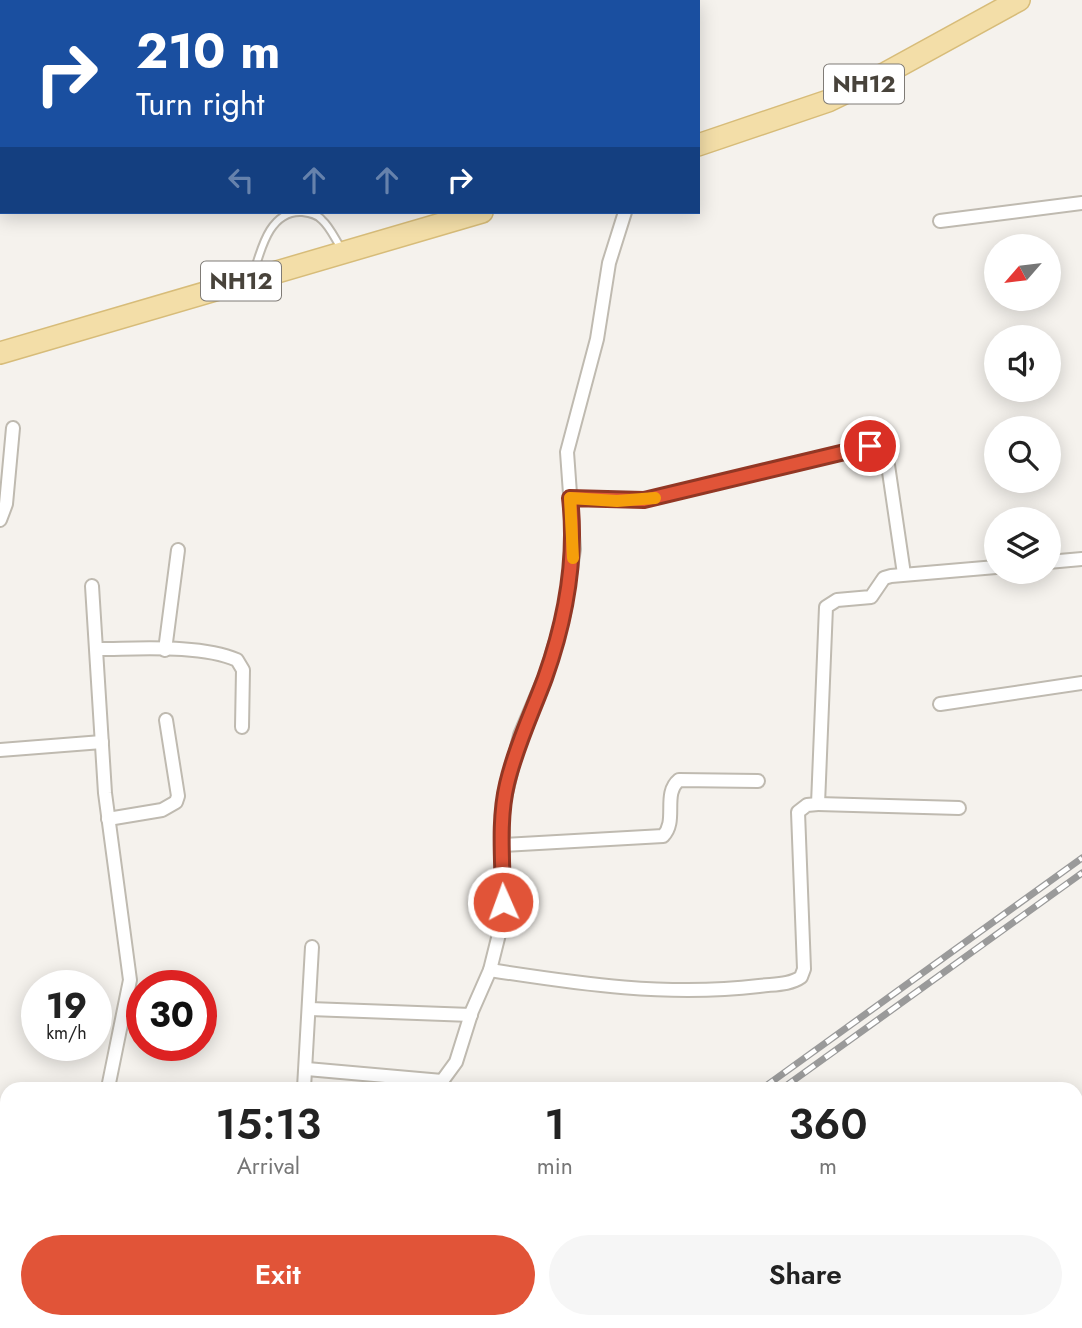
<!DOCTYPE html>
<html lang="en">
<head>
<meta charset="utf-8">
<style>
  :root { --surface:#fff; --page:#f6f6f6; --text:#222; --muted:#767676; --accent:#e15438 }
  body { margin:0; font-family:Jost,sans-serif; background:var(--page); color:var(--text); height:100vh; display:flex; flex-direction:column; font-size:26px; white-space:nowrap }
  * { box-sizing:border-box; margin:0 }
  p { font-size:23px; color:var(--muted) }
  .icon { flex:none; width:38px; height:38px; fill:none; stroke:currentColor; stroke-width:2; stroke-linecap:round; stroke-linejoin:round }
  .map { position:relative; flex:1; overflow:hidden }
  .panel { position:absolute; left:0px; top:1082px; width:1083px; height:247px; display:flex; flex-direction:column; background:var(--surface); border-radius:21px 21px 0 0; box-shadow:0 4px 18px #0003 }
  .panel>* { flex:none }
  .banner { position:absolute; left:0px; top:0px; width:700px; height:214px; box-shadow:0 4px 18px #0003; background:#1a4fa0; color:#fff; overflow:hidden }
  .needle { width:46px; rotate:242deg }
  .buttons { position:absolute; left:984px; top:234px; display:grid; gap:14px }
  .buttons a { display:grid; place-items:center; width:77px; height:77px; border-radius:50%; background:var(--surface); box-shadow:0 4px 18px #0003; font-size:35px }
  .speed { position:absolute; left:21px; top:970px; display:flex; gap:14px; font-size:35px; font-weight:700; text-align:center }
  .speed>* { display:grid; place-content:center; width:91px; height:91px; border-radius:50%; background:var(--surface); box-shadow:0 4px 18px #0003; line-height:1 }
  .speed small { font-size:18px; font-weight:400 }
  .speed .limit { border:10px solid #d22; background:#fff; color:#111 }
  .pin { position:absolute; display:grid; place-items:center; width:60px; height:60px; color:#fff; margin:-30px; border:4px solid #fff; border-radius:50%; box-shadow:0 2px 7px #0007 }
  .me { position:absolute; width:77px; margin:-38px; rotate:358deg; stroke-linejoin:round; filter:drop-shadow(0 0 5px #0008) }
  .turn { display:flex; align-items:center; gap:24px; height:147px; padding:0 21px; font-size:32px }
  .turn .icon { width:91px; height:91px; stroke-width:2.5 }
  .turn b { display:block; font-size:49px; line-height:60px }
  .lanes { display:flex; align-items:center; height:66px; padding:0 21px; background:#0003; justify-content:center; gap:35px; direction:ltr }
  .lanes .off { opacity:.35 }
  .eta { display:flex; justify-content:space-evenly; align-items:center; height:119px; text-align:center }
  .eta b { font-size:42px; font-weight:600; line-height:49px }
  .button { display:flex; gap:14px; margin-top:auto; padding:14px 21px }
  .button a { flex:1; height:80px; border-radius:42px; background:var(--accent); color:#fff; font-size:28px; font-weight:600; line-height:80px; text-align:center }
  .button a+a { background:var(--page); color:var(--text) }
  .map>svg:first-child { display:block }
  .green { fill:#d1e3bb }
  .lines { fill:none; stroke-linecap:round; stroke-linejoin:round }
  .service-casing { stroke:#bfbab0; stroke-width:10 }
  .minor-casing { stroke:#bfbab0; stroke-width:16 }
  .primary-casing { stroke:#d7bc79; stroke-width:24 }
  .service { stroke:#fff; stroke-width:6 }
  .minor { stroke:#fff; stroke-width:12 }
  .primary { stroke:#f3dea8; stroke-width:21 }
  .rail-casing { stroke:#9a9a9a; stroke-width:7 }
  .rail { stroke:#fff; stroke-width:4.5; stroke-dasharray:13; stroke-linecap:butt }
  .route-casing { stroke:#923724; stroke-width:18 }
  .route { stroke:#e15438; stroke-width:12 }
  .slow { stroke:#f59e0b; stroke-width:12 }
  .labels { text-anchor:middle; stroke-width:5; stroke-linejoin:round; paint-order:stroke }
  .shield { fill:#fff; stroke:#7f7b76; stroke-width:2 }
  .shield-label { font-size:23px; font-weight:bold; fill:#48433b }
</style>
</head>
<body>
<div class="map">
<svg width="1082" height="1328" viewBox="0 0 1082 1328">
  <rect width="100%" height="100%" fill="#f5f2ed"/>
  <polygon class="green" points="263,1321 385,1321 374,1328 248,1328"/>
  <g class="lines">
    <g class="service-casing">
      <g id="service">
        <polyline points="308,0 309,2"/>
        <path d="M254 272C261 249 270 210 302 212 309 213 317 214 322 220 330 227 335 239 341 248"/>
      </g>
    </g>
    <g class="minor-casing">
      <g id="minor">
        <polyline points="465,0 465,2"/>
        <polyline points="615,2 632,0"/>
        <polyline points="940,221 1082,203"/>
        <polyline points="570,498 644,500 870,446 884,455 888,465 904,574"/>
        <polyline points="0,520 6,504 13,428"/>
        <polyline points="1048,562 1082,559"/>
        <polyline points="92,586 105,793 130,980 108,1088"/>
        <path d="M97 649C138 649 200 644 237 660L243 670 242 727"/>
        <polyline points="165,650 178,550"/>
        <polyline points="940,704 1082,683"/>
        <polyline points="0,750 102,742"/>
        <polyline points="818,804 959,808"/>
        <polyline points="108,819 162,810 176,802 178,796 166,720"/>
        <path d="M502 845 663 836C678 821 662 794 679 780L758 781"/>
        <path d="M490 970C580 984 668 997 759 986 773 984 790 985 801 977L804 969 798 812 807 805 818 804 826 607 837 600 871 597 884 578 891 576 996 567"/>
        <polyline points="310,1009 471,1015"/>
        <polyline points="307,1069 442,1081"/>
        <polyline points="304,1088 312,947"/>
        <polyline points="437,1088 456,1062 472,1011 490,970 499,934 503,902 503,806 520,735 546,674 564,614 574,549 567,452 597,339 609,263 625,212"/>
        <polyline points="1076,1143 1082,1142"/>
        <polyline points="0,1289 7,1287"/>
        <polyline points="44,1321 46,1328"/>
        <polyline points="1062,1321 1062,1328"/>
      </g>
    </g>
    <g class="primary-casing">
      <g id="primary">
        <polyline points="698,145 828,101 886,73 1019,0"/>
        <polyline points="0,353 482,212"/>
      </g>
    </g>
    <use href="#service" class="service"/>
    <use href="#minor" class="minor"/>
    <use href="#primary" class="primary"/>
    <g class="rail-casing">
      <g id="rail">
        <polyline points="763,1088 1082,858"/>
        <polyline points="783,1088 1082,873"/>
        <polyline points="429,1328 439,1321"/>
        <polyline points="451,1328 460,1321"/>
      </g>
    </g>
    <use href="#rail" class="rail"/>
  </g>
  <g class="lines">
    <g class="route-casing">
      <path id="route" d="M503 902C503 863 498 822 507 784 516 746 532 713 545 678 566 619 577 560 570 498L644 500 870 446"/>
    </g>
    <use href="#route" class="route"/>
    <polyline class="slow" points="573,558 570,498 617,501 655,498"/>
  </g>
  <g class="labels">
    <g class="shield">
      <rect x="824" y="64.5" width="80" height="39" rx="5"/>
      <rect x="201" y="261.5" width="80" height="39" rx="5"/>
    </g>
    <g class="shield-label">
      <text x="864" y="92">NH12</text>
      <text x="241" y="289">NH12</text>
    </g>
  </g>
</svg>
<div class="buttons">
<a><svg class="needle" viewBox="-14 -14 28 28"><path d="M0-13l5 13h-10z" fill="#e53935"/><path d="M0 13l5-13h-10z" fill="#767676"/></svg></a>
<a><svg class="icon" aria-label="sound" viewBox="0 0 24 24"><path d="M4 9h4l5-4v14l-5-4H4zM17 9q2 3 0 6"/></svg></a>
<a><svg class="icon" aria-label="search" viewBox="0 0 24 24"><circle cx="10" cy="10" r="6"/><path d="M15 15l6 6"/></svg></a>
<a><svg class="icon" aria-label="layers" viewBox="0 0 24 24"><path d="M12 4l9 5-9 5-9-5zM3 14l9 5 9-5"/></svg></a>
</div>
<div class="speed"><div>19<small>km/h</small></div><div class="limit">30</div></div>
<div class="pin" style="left:870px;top:446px;background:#d93025"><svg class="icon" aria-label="arrive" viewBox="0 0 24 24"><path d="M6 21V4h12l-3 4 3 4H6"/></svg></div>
<svg class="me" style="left:503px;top:902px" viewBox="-20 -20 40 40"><circle r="17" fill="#e15438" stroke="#fff" stroke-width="3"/><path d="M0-11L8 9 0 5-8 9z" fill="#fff"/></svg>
<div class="banner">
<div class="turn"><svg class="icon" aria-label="right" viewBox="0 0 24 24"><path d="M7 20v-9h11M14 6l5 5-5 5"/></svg><div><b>210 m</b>Turn right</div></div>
<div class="lanes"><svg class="icon off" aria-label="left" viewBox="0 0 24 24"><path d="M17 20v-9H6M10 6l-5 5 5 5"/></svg><svg class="icon off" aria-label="ahead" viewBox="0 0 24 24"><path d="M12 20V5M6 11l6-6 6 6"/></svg><svg class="icon off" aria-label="ahead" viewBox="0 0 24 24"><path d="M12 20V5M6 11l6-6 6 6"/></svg><svg class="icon" aria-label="right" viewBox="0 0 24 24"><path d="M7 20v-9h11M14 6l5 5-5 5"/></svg></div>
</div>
<section class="panel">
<div class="eta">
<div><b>15:13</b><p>Arrival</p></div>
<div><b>1</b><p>min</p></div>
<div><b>360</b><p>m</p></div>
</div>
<div class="button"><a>Exit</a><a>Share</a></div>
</section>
</div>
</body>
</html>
